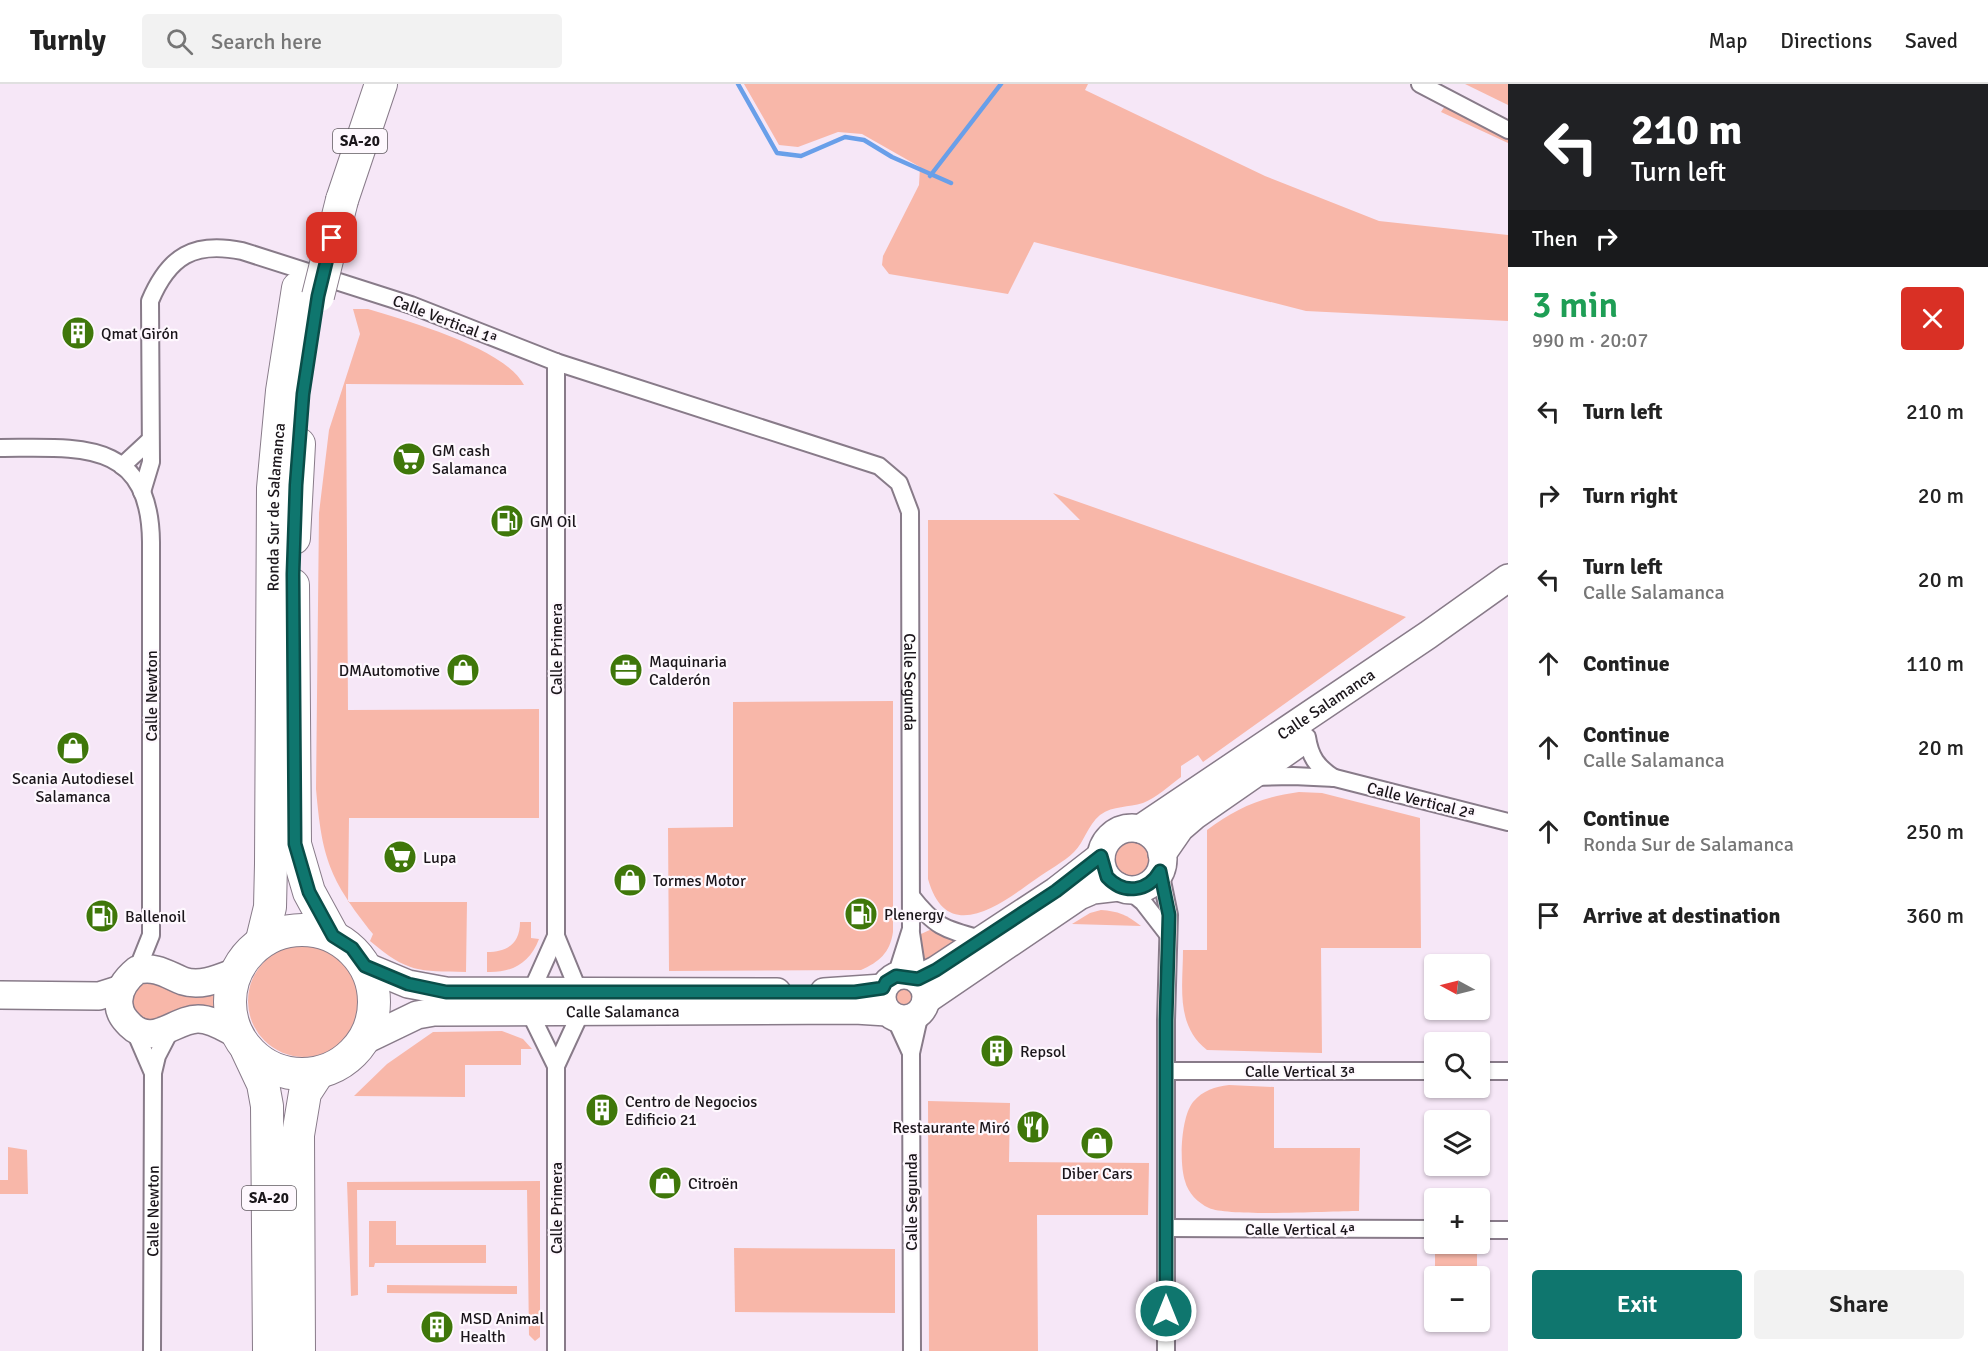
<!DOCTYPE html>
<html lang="en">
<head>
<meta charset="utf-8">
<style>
  :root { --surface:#fff; --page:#f2f2f2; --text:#222; --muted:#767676; --line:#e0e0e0; --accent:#0f766e }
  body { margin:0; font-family:Signika,sans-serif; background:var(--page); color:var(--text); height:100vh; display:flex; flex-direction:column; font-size:22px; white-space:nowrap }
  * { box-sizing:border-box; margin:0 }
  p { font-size:20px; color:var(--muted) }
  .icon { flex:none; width:33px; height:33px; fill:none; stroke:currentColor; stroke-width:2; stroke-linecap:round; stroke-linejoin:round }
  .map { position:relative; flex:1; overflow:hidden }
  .sheet { display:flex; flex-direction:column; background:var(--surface); width:480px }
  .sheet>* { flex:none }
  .banner { background:#202124; color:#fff; overflow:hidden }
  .needle { width:39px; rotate:277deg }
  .tools { position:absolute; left:1424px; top:870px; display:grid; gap:12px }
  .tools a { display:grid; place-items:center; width:66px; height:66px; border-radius:6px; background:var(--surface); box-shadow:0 2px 4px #0004; font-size:30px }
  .pin { position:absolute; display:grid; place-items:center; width:51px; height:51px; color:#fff; margin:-26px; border-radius:12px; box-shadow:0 3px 9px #0006 }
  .me { position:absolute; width:66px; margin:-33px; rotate:0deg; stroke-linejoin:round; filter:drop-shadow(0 0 4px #0008) }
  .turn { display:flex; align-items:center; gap:21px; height:126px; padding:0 24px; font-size:27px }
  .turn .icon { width:78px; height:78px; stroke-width:2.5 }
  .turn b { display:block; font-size:42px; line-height:51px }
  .then { display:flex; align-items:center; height:57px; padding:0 24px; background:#0003; gap:12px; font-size:22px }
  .round { display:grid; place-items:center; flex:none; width:63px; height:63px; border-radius:6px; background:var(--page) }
  .summary { display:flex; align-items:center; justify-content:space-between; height:102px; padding:0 24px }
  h1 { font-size:36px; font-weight:600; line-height:45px; color:#1e9e55 }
  .button { display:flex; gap:12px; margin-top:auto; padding:12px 24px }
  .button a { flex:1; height:69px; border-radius:6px; background:var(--accent); color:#fff; font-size:24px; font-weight:600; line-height:69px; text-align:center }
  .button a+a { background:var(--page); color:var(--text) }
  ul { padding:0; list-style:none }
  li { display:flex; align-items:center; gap:18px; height:84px; padding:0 24px }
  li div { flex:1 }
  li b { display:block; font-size:22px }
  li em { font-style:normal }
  header { display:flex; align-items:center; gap:36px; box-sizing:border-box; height:84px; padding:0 30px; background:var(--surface); border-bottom:2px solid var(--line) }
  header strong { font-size:28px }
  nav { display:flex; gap:33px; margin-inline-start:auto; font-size:21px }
  .search { width:420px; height:54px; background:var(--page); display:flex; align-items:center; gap:15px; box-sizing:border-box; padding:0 21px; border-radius:6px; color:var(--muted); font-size:22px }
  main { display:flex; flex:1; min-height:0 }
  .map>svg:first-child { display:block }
  .green { fill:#f8b7a9 }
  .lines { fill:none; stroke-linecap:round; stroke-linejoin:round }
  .stream { stroke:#699fe9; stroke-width:4.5 }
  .street-casing { stroke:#887b89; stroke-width:20 }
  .primary-casing { stroke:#887b89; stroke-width:30 }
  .highway-casing { stroke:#887b89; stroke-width:34 }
  .street { stroke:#fff; stroke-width:16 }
  .primary { stroke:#fff; stroke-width:27 }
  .highway { stroke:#fff; stroke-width:32 }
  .highway-bridge-casing { stroke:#887b89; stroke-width:34; stroke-linecap:butt }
  .highway-bridge { stroke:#fff; stroke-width:32 }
  .route-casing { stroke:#0a4d48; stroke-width:15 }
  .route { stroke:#0f766e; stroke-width:10 }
  .labels { text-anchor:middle; stroke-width:4.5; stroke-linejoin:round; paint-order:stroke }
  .shield { fill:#fef8fe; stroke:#5f5a5f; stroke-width:1.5 }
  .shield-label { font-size:15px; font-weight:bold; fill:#1b161b }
  .street-label { font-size:16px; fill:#1b161b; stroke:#fef8fe }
  .poi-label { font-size:16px; fill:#1b161b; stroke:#fef8fe; text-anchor:start }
</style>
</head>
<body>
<header>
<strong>Turnly</strong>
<div class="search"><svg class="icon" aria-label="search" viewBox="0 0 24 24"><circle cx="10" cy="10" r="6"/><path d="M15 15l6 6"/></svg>Search here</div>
<nav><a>Map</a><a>Directions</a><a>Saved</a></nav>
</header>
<main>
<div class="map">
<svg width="1508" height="1267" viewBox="0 0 1508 1267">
  <rect width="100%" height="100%" fill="#f6e7f7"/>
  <g class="green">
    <polygon points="744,0 1088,0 1085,6 1265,92 1379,137 1508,151 1508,237 1306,227 1034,158 1008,210 889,190 882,181 883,172 919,101 920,83 862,50 838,48 798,63 779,61"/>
    <polygon points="1465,0 1508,0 1508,21"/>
    <polygon points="1445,22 1508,53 1508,59 1441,28"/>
    <path d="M353 225H368C407 237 505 264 524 301L346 300 348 626 539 625V734H349L348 818H467L466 888C418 887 408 889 370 857L373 850C329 795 322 774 316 705L319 429 329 346 360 250Z"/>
    <path d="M1053 409 1406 533 1203 678 1198 671 1181 682V693C1170 701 1156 714 1143 719 1128 724 1114 721 1100 731 1087 742 1085 757 1074 768 1064 778 1048 786 1036 795 1002 819 947 863 928 795V436H1080Z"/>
    <path d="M893 617V848C890 869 879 878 861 886L669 887 668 744 733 743V618Z"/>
    <path d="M1299 708 1322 709 1420 734 1421 864H1321L1322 969 1207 966C1175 941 1183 902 1183 866H1207V746C1236 724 1262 713 1299 708Z"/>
    <circle cx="1132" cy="775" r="18"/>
    <path d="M1101 826C1118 827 1127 831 1141 842L1072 840 1090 829Z"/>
    <path d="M520 838H531V854L539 855C530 879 512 889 487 888V868C507 868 520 860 520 838Z"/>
    <polygon points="934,844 961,855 926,878 921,870 921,850"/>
    <circle cx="304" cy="917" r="56"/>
    <path d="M150 898 214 910V925C203 925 192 924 181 925 170 927 161 937 150 937 126 936 123 902 150 898Z"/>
    <circle cx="904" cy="912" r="10"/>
    <polygon points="502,947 523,955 532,965 521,965 521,981 465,981 465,1013 354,1012 387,980 433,948"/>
    <path d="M1229 1001 1274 1003V1064H1360L1359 1127C1331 1127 1229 1133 1209 1124 1198 1119 1188 1109 1185 1097 1179 1079 1181 1033 1193 1018 1203 1006 1215 1003 1229 1001Z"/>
    <polygon points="928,1017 1010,1019 1009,1078 1149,1079 1148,1131 1037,1131 1038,1267 929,1267"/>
    <polygon points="8,1063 27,1066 28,1110 0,1110 0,1096 8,1096"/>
    <polygon points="540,1097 540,1253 535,1257 529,1251 527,1106 357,1106 358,1211 351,1212 347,1098"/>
    <polygon points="369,1137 396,1137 396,1161 486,1161 486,1179 375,1179 374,1183 369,1183"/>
    <polygon points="1477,1160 1477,1192 1435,1192 1435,1162"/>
    <polygon points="734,1164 895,1165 895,1229 735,1228"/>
    <polygon points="387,1201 517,1202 517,1210 387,1209"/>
  </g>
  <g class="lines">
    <g class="stream">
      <polyline points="738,0 777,69 801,72 845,53 864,56 892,73 951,99"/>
      <polyline points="930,92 1001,0"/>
    </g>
    <g class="street-casing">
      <g id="street">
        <polyline points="1420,0 1508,46"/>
        <polyline points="556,278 556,852 579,908"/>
        <path d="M0 364C78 364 150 354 151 458V851L137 886"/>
        <polyline points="122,382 149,357"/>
        <path id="s1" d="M142 408 151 378 150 217C169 172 194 157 242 167L411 221 556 278 879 382 899 399 910 428 911 845 896 892"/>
        <path d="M1307 653C1310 673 1317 683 1334 694"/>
        <polyline points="1254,693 1293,692 1335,694 1508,738"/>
        <polyline points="1160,787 1169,831 1166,936 1166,1267"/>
        <polyline points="1127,805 1143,818 1167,849"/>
        <path d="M911 812C935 843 944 845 981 855"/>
        <polyline points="911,849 918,895"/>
        <polyline points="531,908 556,852"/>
        <polyline points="529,927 556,982"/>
        <polyline points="895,934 911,969"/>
        <polyline points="134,945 153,989"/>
        <polyline points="1166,987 1434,987"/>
        <polyline points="1479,987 1508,987"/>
        <polyline points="1166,1144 1434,1145"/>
        <polyline points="1479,1146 1508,1146"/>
        <path id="s2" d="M152 1267 153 989 157 972 171 945"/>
        <polyline points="556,1267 556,982 581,928"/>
        <polyline points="912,1267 911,969 920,929"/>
      </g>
    </g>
    <g class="primary-casing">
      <g id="primary">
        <circle cx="1132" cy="775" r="31"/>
        <path id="s3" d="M1140 745 1428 551 1508 494"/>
        <polyline points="1162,770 1180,744 1194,732 1296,661"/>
        <polyline points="365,882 408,900 446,907 777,908"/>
        <path d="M236 888C220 894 201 903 183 897 166 890 157 882 137 886 126 895 117 906 119 921 120 930 124 935 130 941 153 964 175 935 198 935 212 935 225 944 237 950"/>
        <circle cx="904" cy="913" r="22"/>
        <polyline points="918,895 936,886 1056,807 1101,772"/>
        <polyline points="824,908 883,904"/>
        <polyline points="0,911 99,912 121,905"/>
        <polyline points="926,916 1079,812 1093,806 1119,803"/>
        <path id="s4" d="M363 957 417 931 434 928 855 926 887 928"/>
      </g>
    </g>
    <g class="highway-casing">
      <g id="highway">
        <polyline points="342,116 381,0"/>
        <polyline points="294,454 299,360"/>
        <polyline points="293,501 295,760 309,808 333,852"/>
        <circle cx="302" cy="918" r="72"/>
        <path id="s5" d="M262 856 270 823 271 780 273 404 282 307 298 204"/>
        <polyline points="247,966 263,1000 267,1022 269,1267"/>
        <polyline points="299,1267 298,1051 305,1009 318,989"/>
      </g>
    </g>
    <use href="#street" class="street"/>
    <use href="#primary" class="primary"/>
    <use href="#highway" class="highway"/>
    <g class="highway-bridge-casing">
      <polyline id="highway-bridge" points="318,212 342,116"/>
    </g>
    <use href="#highway-bridge" class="highway-bridge"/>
  </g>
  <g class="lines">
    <g class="route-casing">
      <path id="route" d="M332 154 318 212 303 310 296 401 293 490 295 760 309 808 333 852 352 864 365 882 408 900 446 908H855L883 904 886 898 896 892 918 895 936 886 1056 807 1101 772 1107 793C1124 811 1148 808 1160 787L1169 831 1166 936V1227"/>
    </g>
    <use href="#route" class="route"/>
  </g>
  <defs>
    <g id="building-disc" transform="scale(1.725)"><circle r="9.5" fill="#3f770a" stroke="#fef8fe"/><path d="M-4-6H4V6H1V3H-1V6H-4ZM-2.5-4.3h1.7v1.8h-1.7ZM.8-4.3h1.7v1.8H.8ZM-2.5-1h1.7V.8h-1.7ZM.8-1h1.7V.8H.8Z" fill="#fff"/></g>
    <g id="supermarket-disc" transform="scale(1.725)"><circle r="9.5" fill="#3f770a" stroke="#fef8fe"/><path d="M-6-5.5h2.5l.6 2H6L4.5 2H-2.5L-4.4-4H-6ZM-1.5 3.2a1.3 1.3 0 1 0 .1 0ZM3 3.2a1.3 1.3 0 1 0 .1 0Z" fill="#fff"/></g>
    <g id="fuel-disc" transform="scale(1.725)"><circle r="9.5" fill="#3f770a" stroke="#fef8fe"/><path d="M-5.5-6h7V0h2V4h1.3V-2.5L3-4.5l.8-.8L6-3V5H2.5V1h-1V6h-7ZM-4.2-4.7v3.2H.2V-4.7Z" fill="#fff"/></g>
    <g id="shop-disc" transform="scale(1.725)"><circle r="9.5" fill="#3f770a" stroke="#fef8fe"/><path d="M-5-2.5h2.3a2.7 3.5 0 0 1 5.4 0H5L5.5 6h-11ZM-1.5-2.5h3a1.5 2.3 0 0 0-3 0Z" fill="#fff"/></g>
    <g id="office-disc" transform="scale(1.725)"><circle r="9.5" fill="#3f770a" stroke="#fef8fe"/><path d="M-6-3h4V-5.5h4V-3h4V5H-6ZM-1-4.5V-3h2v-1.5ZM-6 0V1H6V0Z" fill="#fff"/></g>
    <g id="restaurant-disc" transform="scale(1.725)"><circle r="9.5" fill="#3f770a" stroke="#fef8fe"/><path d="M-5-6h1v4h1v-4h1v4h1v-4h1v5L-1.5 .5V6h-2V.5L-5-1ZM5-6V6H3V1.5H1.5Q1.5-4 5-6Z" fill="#fff"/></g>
  </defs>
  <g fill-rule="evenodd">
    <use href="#building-disc" x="78" y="249"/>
    <use href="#supermarket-disc" x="409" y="375"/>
    <use href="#fuel-disc" x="507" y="437"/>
    <use href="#shop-disc" x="463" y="586"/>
    <use href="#office-disc" x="626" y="586"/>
    <use href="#shop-disc" x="73" y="664"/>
    <use href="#supermarket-disc" x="400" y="773"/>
    <use href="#shop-disc" x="630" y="796"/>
    <use href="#fuel-disc" x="861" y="830"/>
    <use href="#fuel-disc" x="102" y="832"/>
    <use href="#building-disc" x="997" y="967"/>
    <use href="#building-disc" x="602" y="1026"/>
    <use href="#restaurant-disc" x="1033" y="1043"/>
    <use href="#shop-disc" x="1097" y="1059"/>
    <use href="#shop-disc" x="665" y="1099"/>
    <use href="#building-disc" x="437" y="1243"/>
  </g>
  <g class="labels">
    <g class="shield">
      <rect x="333" y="45" width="54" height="24" rx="4.5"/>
      <rect x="242" y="1102" width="54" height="24" rx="4.5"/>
    </g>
    <g class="shield-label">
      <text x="360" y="62">SA-20</text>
      <text x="269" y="1119">SA-20</text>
    </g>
    <g class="street-label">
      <text transform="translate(445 235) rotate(21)" y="6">Calle Vertical 1ª</text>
      <text dy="6" stroke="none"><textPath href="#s5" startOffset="434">Ronda Sur de Salamanca</textPath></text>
      <text transform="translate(556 565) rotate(-90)" y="6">Calle Primera</text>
      <text dy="6" stroke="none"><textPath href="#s1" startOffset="1209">Calle Segunda</textPath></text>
      <text transform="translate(151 612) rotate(-90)" y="6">Calle Newton</text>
      <text dy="6" stroke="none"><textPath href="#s3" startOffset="224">Calle Salamanca</textPath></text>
      <text transform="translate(1421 716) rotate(14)" y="6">Calle Vertical 2ª</text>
      <text dy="6" stroke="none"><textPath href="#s4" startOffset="266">Calle Salamanca</textPath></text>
      <text x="1300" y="993">Calle Vertical 3ª</text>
      <text transform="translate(911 1118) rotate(-90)" y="6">Calle Segunda</text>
      <text transform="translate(556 1124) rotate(-90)" y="6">Calle Primera</text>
      <text dy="6" stroke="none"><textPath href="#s2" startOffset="140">Calle Newton</textPath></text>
      <text x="1300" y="1151">Calle Vertical 4ª</text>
    </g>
    <g class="poi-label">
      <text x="101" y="255">Qmat Girón</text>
      <text x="432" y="372">GM cash<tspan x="432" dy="18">Salamanca</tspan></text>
      <text x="530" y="443">GM Oil</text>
      <text x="649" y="583">Maquinaria<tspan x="649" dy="18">Calderón</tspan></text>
      <text x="440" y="592" text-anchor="end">DMAutomotive</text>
      <text x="73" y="700" text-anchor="middle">Scania Autodiesel<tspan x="73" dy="18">Salamanca</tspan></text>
      <text x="423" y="779">Lupa</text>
      <text x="653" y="802">Tormes Motor</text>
      <text x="884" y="836">Plenergy</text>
      <text x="125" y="838">Ballenoil</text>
      <text x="1020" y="973">Repsol</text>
      <text x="625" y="1023">Centro de Negocios<tspan x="625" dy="18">Edificio 21</tspan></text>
      <text x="1010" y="1049" text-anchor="end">Restaurante Miró</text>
      <text x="1097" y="1095" text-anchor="middle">Diber Cars</text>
      <text x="688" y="1105">Citroën</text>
      <text x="460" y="1240">MSD Animal<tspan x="460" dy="18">Health</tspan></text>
    </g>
  </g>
</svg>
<div class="tools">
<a><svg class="needle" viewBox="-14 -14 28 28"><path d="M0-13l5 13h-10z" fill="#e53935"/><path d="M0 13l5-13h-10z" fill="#767676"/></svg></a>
<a><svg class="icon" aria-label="search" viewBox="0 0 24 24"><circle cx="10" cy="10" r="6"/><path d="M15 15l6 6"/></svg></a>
<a><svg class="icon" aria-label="layers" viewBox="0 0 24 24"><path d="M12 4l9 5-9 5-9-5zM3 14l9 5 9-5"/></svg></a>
<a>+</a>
<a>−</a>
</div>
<div class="pin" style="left:332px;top:154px;background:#d93025"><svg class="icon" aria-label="arrive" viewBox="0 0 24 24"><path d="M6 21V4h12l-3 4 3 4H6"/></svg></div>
<svg class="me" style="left:1166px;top:1227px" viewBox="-20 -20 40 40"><circle r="17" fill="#0f766e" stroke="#fff" stroke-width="3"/><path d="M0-11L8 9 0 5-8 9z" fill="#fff"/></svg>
</div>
<section class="sheet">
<div class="banner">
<div class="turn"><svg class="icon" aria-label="left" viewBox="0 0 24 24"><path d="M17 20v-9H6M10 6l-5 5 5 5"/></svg><div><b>210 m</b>Turn left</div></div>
<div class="then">Then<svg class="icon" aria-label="right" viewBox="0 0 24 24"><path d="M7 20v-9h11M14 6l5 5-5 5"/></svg></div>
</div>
<div class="summary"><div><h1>3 min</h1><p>990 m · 20:07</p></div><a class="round" style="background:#d93025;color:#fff"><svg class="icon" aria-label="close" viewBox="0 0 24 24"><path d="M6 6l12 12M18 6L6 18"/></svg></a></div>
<ul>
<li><svg class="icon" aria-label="left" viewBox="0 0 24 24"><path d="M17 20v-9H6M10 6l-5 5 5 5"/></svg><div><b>Turn left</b></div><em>210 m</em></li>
<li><svg class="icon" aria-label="right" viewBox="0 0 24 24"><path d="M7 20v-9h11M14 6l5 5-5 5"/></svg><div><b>Turn right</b></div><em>20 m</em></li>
<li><svg class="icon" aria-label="left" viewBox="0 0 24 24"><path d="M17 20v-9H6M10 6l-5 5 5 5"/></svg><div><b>Turn left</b><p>Calle Salamanca</p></div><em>20 m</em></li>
<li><svg class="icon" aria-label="ahead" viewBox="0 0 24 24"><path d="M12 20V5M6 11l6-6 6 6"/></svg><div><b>Continue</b></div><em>110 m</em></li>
<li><svg class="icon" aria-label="ahead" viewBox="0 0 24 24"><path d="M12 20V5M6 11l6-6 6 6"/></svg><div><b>Continue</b><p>Calle Salamanca</p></div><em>20 m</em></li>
<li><svg class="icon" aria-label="ahead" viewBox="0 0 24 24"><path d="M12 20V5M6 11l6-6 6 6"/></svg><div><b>Continue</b><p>Ronda Sur de Salamanca</p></div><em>250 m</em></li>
<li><svg class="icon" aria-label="arrive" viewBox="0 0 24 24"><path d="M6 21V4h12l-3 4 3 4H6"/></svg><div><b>Arrive at destination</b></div><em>360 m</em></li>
</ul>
<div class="button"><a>Exit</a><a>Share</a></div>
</section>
</main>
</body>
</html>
